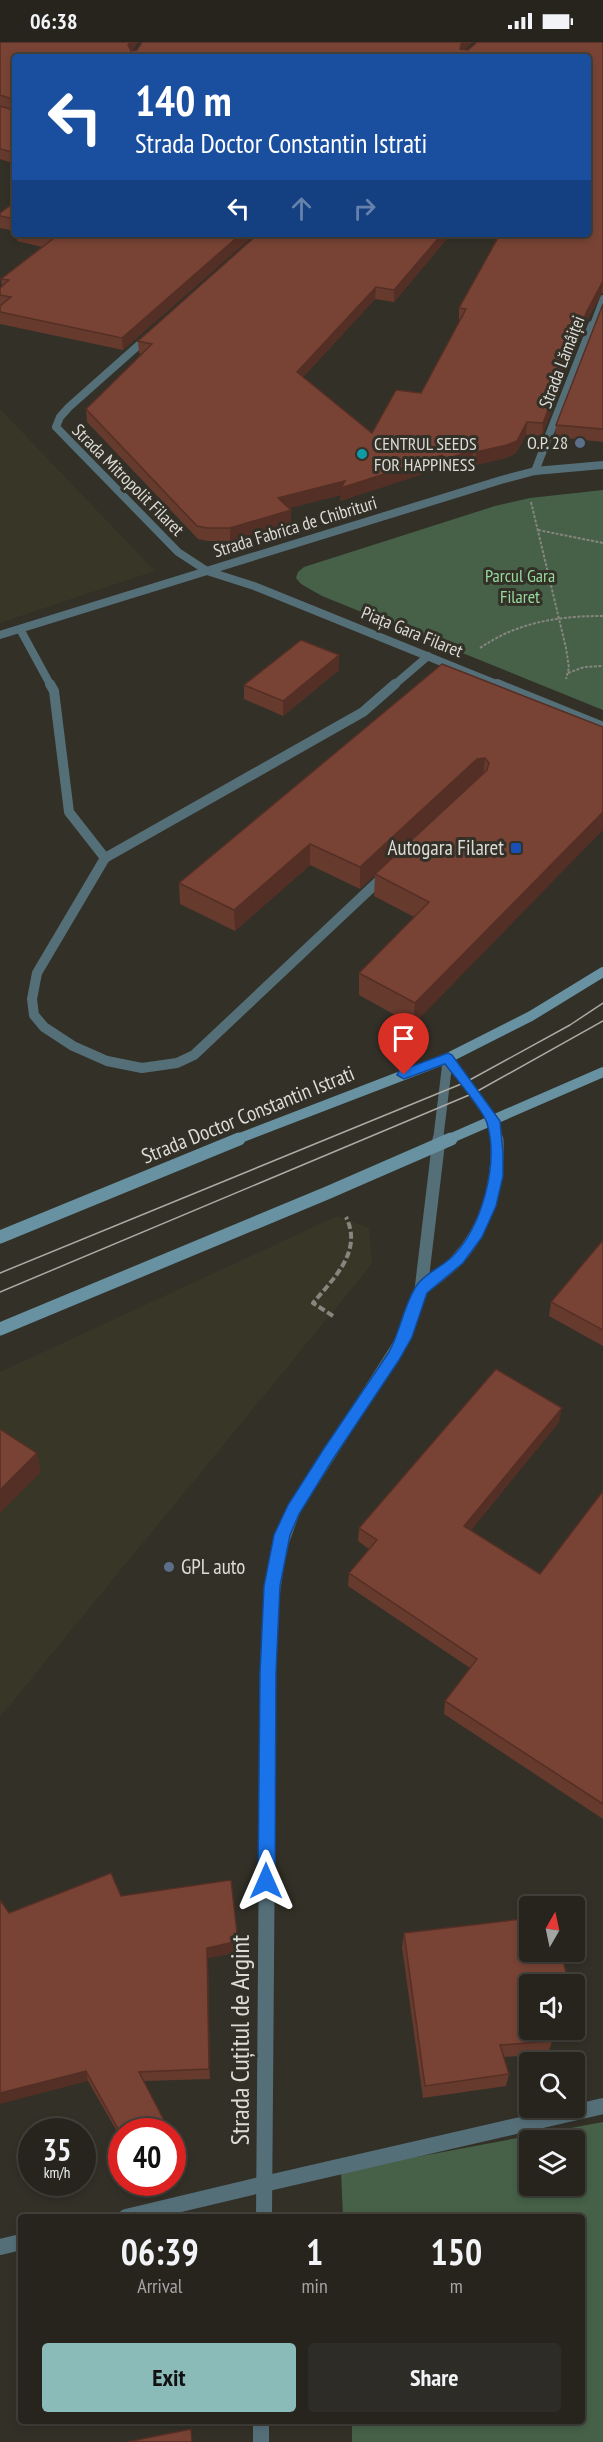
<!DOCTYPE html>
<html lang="en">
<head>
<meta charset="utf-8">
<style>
  :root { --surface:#26241d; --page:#2e2c26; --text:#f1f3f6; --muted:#a4a4a4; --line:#42413b; --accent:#8bbbb9 }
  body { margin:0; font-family:"PT Sans Narrow",sans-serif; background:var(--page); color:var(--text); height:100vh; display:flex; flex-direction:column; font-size:22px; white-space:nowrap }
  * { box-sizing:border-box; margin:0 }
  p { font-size:20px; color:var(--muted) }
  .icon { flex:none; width:33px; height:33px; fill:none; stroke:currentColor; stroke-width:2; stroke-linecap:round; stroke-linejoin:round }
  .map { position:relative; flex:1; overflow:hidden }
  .sheet { position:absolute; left:18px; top:2172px; width:567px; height:210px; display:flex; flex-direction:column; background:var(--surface); border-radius:6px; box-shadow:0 3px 9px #0003,0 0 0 2px var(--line) }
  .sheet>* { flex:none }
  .hud { position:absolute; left:12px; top:12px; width:579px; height:183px; border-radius:6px; box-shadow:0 3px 9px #0003,0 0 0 2px var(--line); background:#1a4fa0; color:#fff; overflow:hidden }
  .needle { width:39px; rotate:9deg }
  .fabs { position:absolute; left:519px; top:1854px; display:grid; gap:12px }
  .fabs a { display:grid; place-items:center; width:66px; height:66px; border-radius:6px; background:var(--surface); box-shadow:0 3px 9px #0003,0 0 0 2px var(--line); font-size:30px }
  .speed { position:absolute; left:18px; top:2076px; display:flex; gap:12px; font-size:30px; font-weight:700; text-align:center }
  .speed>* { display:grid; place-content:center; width:78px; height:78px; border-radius:50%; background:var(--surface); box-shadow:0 3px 9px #0003,0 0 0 2px var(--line); line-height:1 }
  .speed small { font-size:15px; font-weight:400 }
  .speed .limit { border:9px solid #d22; background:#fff; color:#111 }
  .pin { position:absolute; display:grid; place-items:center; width:51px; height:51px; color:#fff; margin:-62px -26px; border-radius:50% 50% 50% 0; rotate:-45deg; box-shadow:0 0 6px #0007 }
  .pin .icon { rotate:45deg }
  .me { position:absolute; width:66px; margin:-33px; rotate:0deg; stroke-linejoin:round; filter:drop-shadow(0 0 4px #0008) }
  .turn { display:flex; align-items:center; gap:21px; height:126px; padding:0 24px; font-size:27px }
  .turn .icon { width:78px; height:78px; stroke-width:2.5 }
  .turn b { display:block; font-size:42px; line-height:51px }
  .lanes { display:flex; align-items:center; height:57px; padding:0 24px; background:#0003; justify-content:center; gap:30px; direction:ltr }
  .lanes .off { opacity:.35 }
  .eta { display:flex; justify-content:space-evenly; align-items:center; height:102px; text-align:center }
  .eta b { font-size:36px; font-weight:700; line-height:42px }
  .button { display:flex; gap:12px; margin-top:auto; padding:12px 24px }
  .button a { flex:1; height:69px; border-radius:6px; background:var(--accent); color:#111; font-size:24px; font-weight:700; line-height:69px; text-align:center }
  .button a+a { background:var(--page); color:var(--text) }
  .status { display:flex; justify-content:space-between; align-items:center; height:42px; padding:0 30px; background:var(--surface); direction:ltr }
  .status svg { height:16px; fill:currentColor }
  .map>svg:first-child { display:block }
  .built { fill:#383626 }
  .green { fill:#466148; fill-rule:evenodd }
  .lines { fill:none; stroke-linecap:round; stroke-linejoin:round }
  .path-far1 { stroke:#86857e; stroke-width:2; stroke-dasharray:3 1.5; stroke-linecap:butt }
  .path { stroke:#86857e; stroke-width:4; stroke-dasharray:7 3; stroke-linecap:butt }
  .service-far2 { stroke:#556f79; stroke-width:8 }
  .service-far1 { stroke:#556f79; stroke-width:10 }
  .service { stroke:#556f79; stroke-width:16 }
  .minor-far3 { stroke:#556f79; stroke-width:6 }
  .minor-far2 { stroke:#556f79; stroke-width:8 }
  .minor-far1 { stroke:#556f79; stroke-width:10 }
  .minor { stroke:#556f79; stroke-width:16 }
  .tertiary-far3 { stroke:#556f79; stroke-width:8 }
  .tertiary-far2 { stroke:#556f79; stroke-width:10 }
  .tertiary-far1 { stroke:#556f79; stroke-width:13 }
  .tertiary { stroke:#556f79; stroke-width:16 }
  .secondary-far1 { stroke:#6892a2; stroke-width:10 }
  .secondary { stroke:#6892a2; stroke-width:13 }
  .tram { stroke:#acaaa4; stroke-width:1.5 }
  .wall { fill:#673a2e; fill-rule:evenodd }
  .shaded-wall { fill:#542f25 }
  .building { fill:#784335; stroke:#542f25; stroke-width:1.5 }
  .route { fill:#1a73e8; stroke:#114b97; stroke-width:1.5 }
  .service-dot { fill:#5c6f8a; stroke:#323027; stroke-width:2 }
  .culture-dot { fill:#0f9aa8; stroke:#323027; stroke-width:2 }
  .transit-dot { fill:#1a4fb4; stroke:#323027; stroke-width:2 }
  .labels { text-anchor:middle; stroke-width:6; stroke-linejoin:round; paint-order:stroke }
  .far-street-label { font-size:18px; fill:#dcdbd6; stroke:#323027 }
  .far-poi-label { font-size:18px; fill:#dcdbd6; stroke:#323027; text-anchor:end }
  .far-park-label { font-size:18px; fill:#97da9e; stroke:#323027 }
  .poi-label { font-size:21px; fill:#dcdbd6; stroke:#323027; text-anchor:end }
  .street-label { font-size:21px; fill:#dcdbd6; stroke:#323027 }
  .near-street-label { font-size:26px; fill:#dcdbd6; stroke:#323027 }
</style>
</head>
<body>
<div class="status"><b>06:38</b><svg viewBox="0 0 49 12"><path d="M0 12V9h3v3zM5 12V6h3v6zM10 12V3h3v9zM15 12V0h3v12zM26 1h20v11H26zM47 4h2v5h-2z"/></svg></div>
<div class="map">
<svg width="603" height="2400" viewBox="0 0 603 2400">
  <rect width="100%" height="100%" fill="#323027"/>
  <g class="built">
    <polygon points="0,367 155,529 0,581"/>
    <polygon points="337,1174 369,1186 372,1222 0,1675 0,1330"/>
  </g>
  <g class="green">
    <polygon points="603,448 603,668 322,554 301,542 296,536 298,530 304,525 495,464 530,456"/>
    <path d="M603 2080V2400H352V2379H582V2175H343L341 2129ZM530 2098H574V2144H530Z"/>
  </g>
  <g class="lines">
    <g class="path-far1">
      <polyline points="531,460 566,606 569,626 566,637"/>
      <polyline points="538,488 603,501"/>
      <path d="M480 606C518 580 558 574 603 574"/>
      <polyline points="568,631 584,625 603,624"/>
    </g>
    <path class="path" d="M333 1274 313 1261C334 1236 363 1209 346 1175"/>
    <g class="service-far2">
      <polyline points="20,587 51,644"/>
      <polyline points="393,644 428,614"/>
    </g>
    <g class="service-far1">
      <polyline points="50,642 54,649 69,770 105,816"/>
      <polyline points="385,833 194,1013 177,1021 142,1026 107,1019 73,1004 44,985 34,973 32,957 37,931 105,816 363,670 395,642"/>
    </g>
    <polyline class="service" points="264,2142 603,2064"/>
    <polyline class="minor-far3" points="592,285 603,256"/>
    <g class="minor-far2">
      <polyline points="149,294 69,365 60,375 56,385 178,510 207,529 254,544 501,644"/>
      <polyline points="535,429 592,283"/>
    </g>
    <polyline class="minor-far1" points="497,642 603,685"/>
    <g class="minor">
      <polyline points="126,2175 264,2142"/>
      <polyline points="0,2205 21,2200"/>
    </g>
    <polyline class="tertiary-far3" points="0,593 501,438 535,429 603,423"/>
    <g class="tertiary-far2">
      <polyline points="448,1016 490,1074 497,1098"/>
      <polyline points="438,1098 448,1016"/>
    </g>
    <g class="tertiary-far1">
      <path d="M421 1248C433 1238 446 1229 457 1218 487 1186 499 1140 497 1097"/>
      <polyline points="268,1673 271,1567 280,1507 294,1468 404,1295 421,1248 439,1097"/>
    </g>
    <g class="tertiary">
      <polyline points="264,2175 268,1672"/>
      <polyline points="261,2379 261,2400"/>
    </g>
    <g class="secondary-far1">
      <polyline points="235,1098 448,1016 531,974 603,930"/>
      <polyline points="447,1098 603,1030"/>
    </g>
    <g class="secondary">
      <polyline points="0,1195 239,1097"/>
      <polyline points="0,1287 327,1151 451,1097"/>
    </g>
    <g class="tram">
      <polyline points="0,1231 466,1040 570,983 603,961"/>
      <polyline points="0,1250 474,1051 603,979"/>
    </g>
  </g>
  <g class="wall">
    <polygon points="0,0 138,0 132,9 308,0 473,0 464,8 468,8 603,0 603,251 602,251 586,281 542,394 526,393 516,411 506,416 475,423 473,421 445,429 441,426 340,459 341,453 289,466 291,468 291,481 230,499 208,499 198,497 87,380 86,367 142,312 139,311 138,299 258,192 451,192 394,260 375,257 303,335 372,391 421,351 460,279 459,278 459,266 588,192 588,15 15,15 15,122 0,117"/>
    <polygon points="15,160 15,189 0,186 0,171"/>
    <polygon points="16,192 255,192 123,308 0,282 0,246 2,244 1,237 42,205 17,199"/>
    <polygon points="603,262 603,400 555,395 556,383"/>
    <path d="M442 622 603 685 413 983 359 953V931L414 875 374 854 375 833 360 847 310 823 235 889 180 862 179 841ZM476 738 399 810 475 739Z"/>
    <polygon points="339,628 283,674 244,657 244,643"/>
    <polygon points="603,1198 603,1304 549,1274 551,1260"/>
    <polygon points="559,1380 471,1488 540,1532 603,1449 603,1777 444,1672 445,1659 470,1626 348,1544 349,1531 369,1507 358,1499 359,1486"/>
    <polygon points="121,1854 239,1910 208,1916 210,2037 144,2039 122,2090 122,2098 88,2039 9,1871"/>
    <polygon points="404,1891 530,1988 555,1988 549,1988 552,1999 548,2012 504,2015 509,2032 506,2044 423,2056 402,1905"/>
  </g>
  <g class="shaded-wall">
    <polygon points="130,0 138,0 129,14 128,3"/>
    <polygon points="462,0 473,0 460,12 461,1"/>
    <polygon points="241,192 255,192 123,308 122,296"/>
    <polygon points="442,192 451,192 394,260 394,248"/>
    <polygon points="603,239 602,251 586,281 542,394 543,381 587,269"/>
    <polygon points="376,245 375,257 297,342 297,330"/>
    <polygon points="527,380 526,393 516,411 506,416 475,423 476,410"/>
    <polygon points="473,408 473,421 445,429 446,417"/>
    <polygon points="442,413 441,426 340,459 341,453 278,469 278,456"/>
    <polygon points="291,468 291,481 230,499 230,486"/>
    <polygon points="339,613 339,628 283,674 283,659"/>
    <polygon points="485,716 483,737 475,739 360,847 360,825 477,717"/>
    <polygon points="603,770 603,788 413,983 415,961"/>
    <polygon points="310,802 310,823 235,889 234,868"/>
    <polygon points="562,1366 559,1380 463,1498 464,1484"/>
    <polygon points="37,1411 41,1430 0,1471 0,1448"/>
    <polygon points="238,1899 239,1910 208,1916 210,2037 209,2027 207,1906"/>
    <polygon points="86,2029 88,2039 0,2062 0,2051"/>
    <polygon points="167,2084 168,2090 154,2090"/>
  </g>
  <g class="building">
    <polygon points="0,0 130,0 128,3 131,9 137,8 142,0 462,0 460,7 468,8 477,0 603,0 603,239 587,269 543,381 527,380 517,399 507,403 476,410 473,408 446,417 442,413 341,446 345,439 278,456 291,468 230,486 207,486 197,484 86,367 152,302 138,299 258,192 442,192 394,248 376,245 297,330 372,391 396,348 421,351 466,267 459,266 500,192 588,192 588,15 15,15 15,58 0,53"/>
    <polygon points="0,64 13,68 15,67 15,111 0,107"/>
    <polygon points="15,160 15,177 0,174 0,171"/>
    <polygon points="37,192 241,192 122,296 0,270 0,264 11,255 0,253 0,246 9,238 1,237 54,196"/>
    <polygon points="603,262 603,387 556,383"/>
    <polygon points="301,598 339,613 283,659 244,643"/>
    <polygon points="442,622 603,685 603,770 415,961 359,931 429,860 375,832 487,728 489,721 485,716 477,717 360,825 310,802 234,868 179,841"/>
    <polygon points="603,1198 603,1288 551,1260"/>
    <polygon points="496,1327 562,1366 464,1484 540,1532 603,1449 603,1762 445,1659 477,1617 349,1531 377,1498 359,1486"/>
    <polygon points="0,1387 37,1411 0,1448"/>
    <polygon points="111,1831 121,1854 231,1838 238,1899 207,1906 209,2027 139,2030 167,2084 154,2090 122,2090 122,2094 86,2029 0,2051 0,1858 9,1871"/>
    <polygon points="530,1876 530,1910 561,1910 569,1942 530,1942 530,1988 549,1988 552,1999 500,2003 509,2032 425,2044 404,1891"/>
    <polygon points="191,2387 192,2400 127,2400"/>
  </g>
  <path class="route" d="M448 1011 452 1013 500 1079 503 1111V1134L496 1164 482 1195 463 1221 427 1251 412 1295 399 1318 333 1417 299 1472 290 1493 280 1544 276 1630 275 1839 273 1846 266 1848 260 1846 258 1839 260 1630 264 1544 274 1493 288 1463 323 1408 389 1310C400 1290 403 1266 415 1246 422 1233 442 1225 453 1214 482 1184 499 1122 487 1081 483 1068 455 1035 445 1022L404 1037 397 1033 399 1029Z"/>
  <g class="service-dot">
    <circle cx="580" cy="401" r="6"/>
    <circle cx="169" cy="1525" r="6"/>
  </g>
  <circle class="culture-dot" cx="362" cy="412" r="6"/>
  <rect class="transit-dot" x="510" y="800" width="12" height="12" rx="3"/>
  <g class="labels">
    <g class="far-street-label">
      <text transform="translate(562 320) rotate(-69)" y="6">Strada Lămâiței</text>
      <text transform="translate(128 438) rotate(45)" y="6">Strada Mitropolit Filaret</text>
      <text transform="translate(295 485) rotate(-17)" y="6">Strada Fabrica de Chibrituri</text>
      <text transform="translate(412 590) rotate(22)" y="6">Piața Gara Filaret</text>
    </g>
    <g class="far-poi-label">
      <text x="568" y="407">O.P. 28</text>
      <text x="374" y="408" text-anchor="start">CENTRUL SEEDS<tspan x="374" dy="21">FOR HAPPINESS</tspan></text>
    </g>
    <g class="far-park-label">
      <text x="520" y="540">Parcul Gara<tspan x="520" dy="21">Filaret</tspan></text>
    </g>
    <g class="poi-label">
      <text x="504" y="813">Autogara Filaret</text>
      <text x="181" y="1532" text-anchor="start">GPL auto</text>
    </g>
    <g class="street-label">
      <text transform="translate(248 1073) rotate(-22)" y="7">Strada Doctor Constantin Istrati</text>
    </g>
    <g class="near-street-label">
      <text transform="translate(240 1998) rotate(-90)" y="9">Strada Cuțitul de Argint</text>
    </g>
  </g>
</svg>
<div class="fabs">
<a><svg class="needle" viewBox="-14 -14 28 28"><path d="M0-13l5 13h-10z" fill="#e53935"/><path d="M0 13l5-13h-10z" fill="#a4a4a4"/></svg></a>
<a><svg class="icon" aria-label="sound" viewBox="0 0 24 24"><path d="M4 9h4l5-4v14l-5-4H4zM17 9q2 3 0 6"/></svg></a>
<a><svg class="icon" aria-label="search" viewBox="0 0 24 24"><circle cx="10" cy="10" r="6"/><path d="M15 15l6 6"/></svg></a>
<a><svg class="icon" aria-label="layers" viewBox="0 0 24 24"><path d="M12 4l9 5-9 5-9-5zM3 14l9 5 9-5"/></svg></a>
</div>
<div class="speed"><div>35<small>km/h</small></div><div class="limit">40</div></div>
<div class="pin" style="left:404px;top:1033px;background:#d93025"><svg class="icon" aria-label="arrive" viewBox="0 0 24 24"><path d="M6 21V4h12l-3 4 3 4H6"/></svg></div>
<svg class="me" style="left:266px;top:1839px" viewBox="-20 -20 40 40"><path d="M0-17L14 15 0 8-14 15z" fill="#1a73e8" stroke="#fff" stroke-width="4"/></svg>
<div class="hud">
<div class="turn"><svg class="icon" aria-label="left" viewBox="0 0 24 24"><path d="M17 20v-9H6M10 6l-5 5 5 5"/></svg><div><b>140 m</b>Strada Doctor Constantin Istrati</div></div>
<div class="lanes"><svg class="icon" aria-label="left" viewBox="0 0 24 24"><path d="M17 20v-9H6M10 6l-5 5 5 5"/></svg><svg class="icon off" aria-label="ahead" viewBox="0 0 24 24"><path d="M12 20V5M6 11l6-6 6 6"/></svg><svg class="icon off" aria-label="right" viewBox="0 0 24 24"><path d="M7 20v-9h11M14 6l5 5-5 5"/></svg></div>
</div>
<section class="sheet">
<div class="eta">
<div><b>06:39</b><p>Arrival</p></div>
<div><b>1</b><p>min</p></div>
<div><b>150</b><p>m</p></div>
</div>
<div class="button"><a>Exit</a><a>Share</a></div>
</section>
</div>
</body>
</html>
